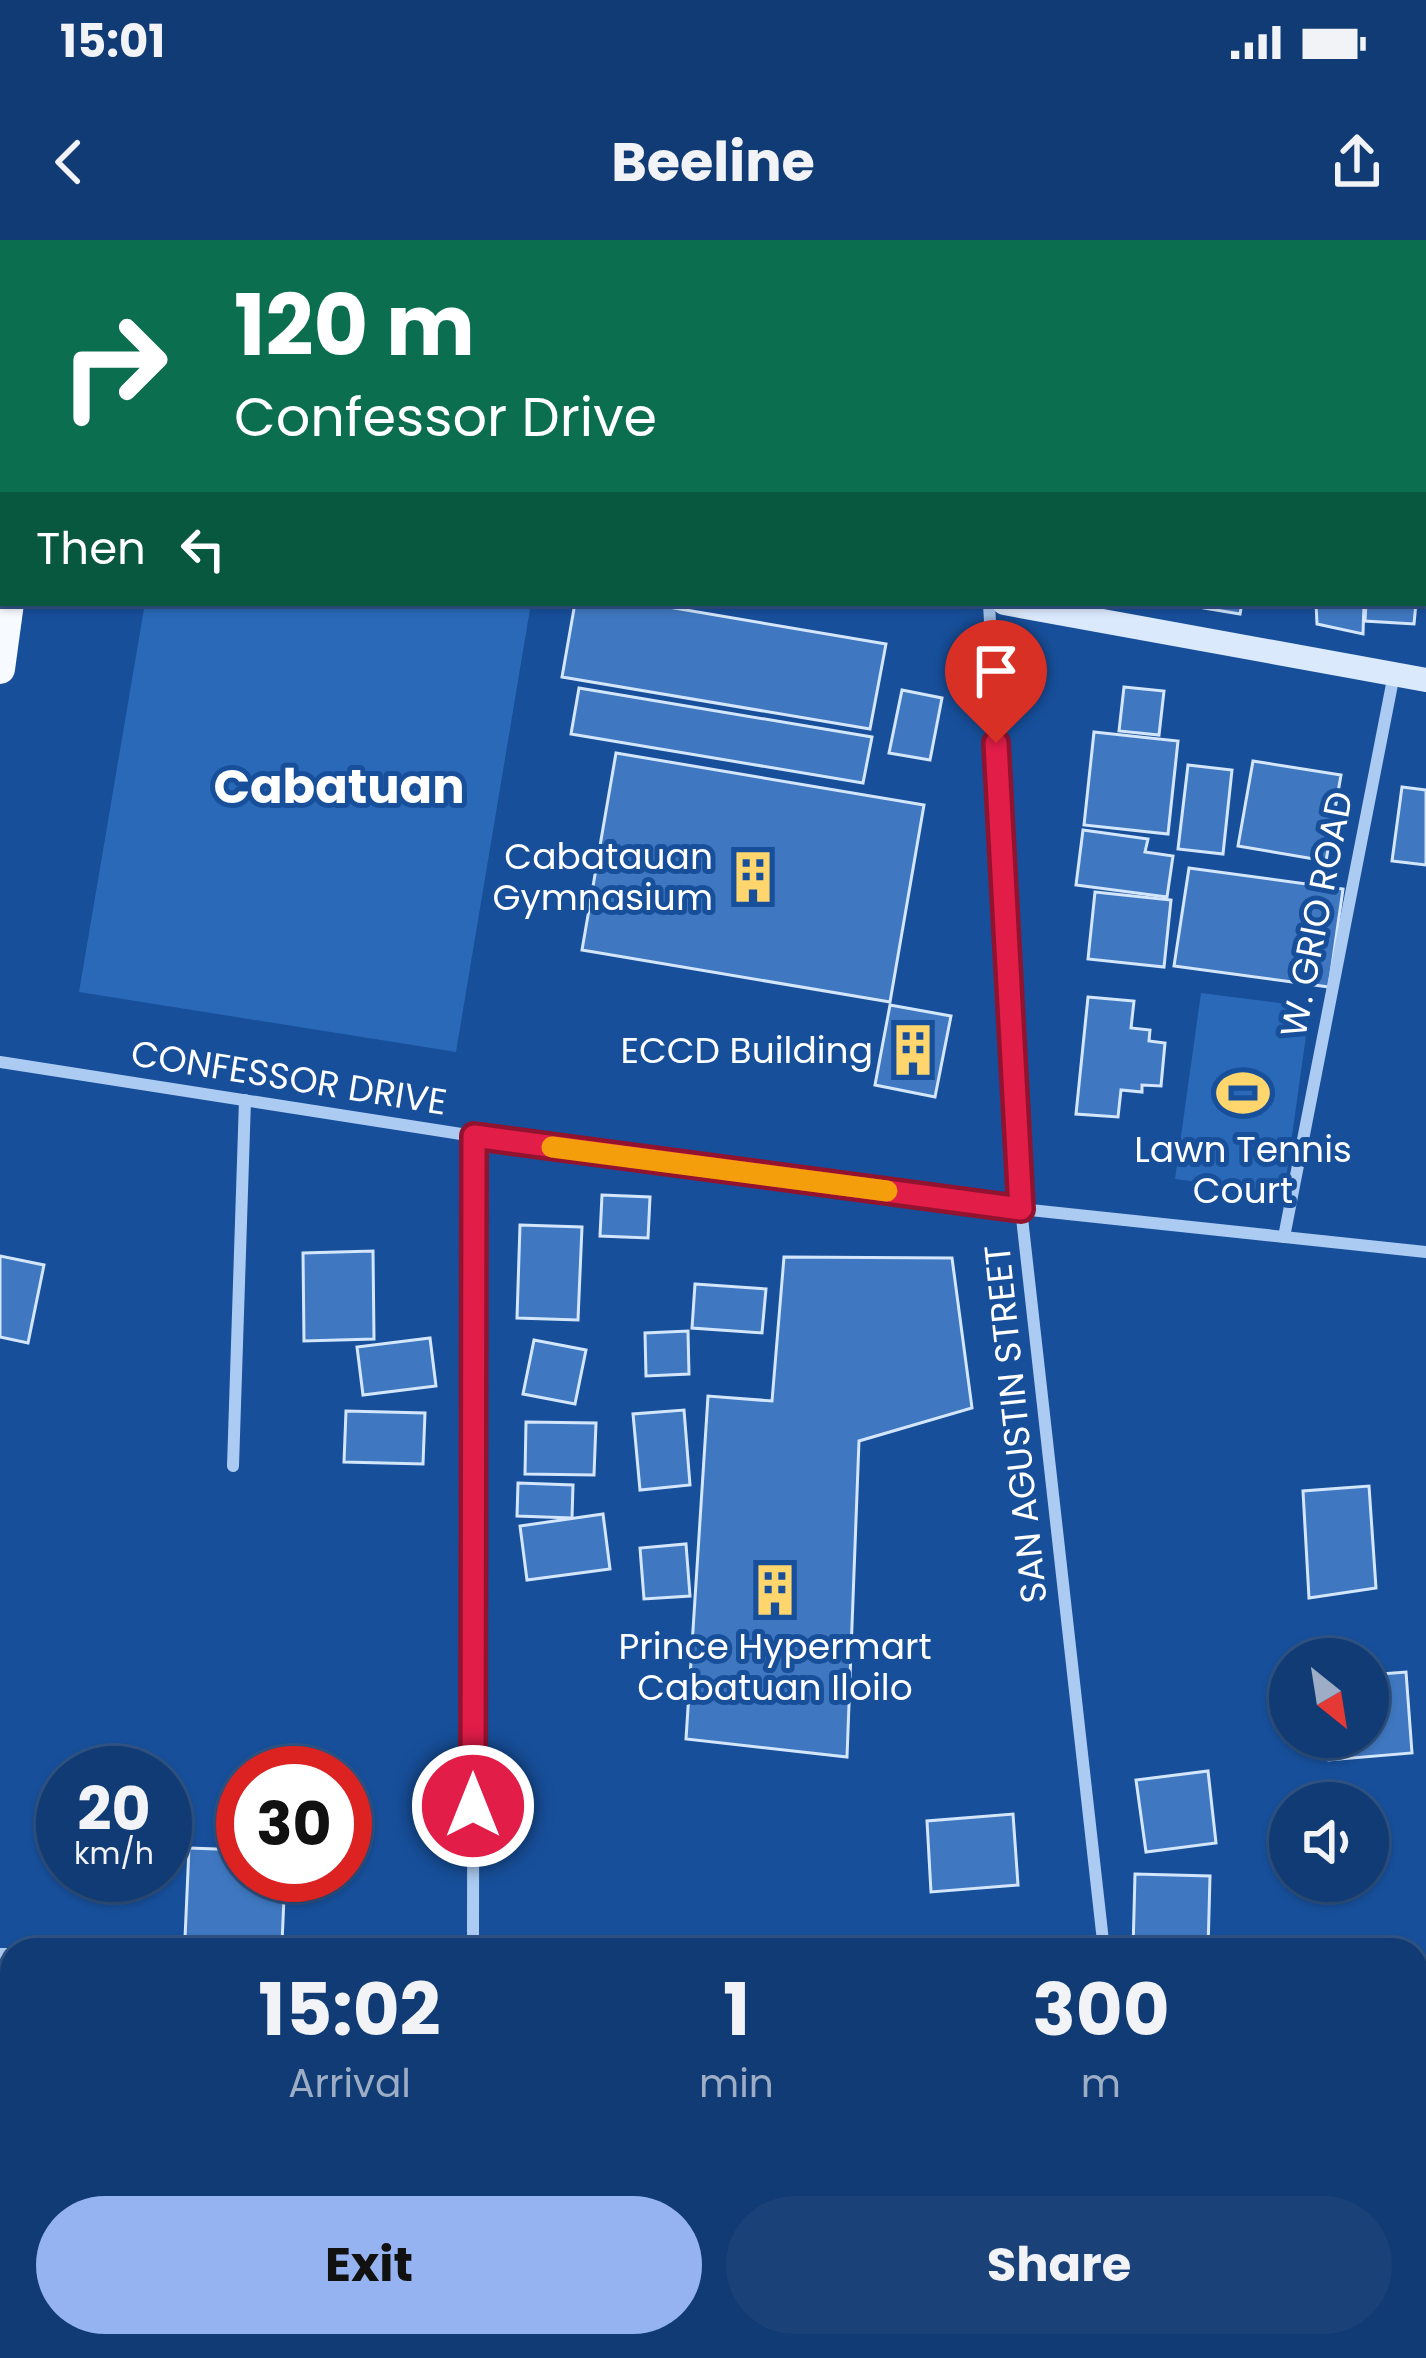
<!DOCTYPE html>
<html lang="en">
<head>
<meta charset="utf-8">
<style>
  :root { --surface:#113b74; --page:#1a4279; --text:#f1f3f6; --muted:#9cadc5; --line:#305586; --accent:#95b2f1 }
  body { margin:0; font-family:Poppins,sans-serif; background:var(--page); color:var(--text); height:100vh; display:flex; flex-direction:column; font-size:45px; white-space:nowrap }
  * { box-sizing:border-box; margin:0 }
  p { font-size:39px; color:var(--muted) }
  .icon { flex:none; width:66px; height:66px; fill:none; stroke:currentColor; stroke-width:2; stroke-linecap:round; stroke-linejoin:round }
  .map { position:relative; flex:1; overflow:hidden }
  .drawer { position:absolute; left:0px; top:1698px; width:1428px; height:420px; display:flex; flex-direction:column; background:var(--surface); border-radius:36px 36px 0 0; box-shadow:0 3px 9px #0004,0 0 0 3px var(--line) }
  .drawer>* { flex:none }
  .top-card { position:absolute; left:0px; top:0px; width:1428px; height:366px; box-shadow:0 3px 9px #0004,0 0 0 3px var(--line); background:#0b6e4f; color:#fff; overflow:hidden }
  .needle { width:78px; rotate:150deg }
  .fabs { position:absolute; left:1269px; top:1398px; display:grid; gap:24px }
  .fabs a { display:grid; place-items:center; width:120px; height:120px; border-radius:50%; background:var(--surface); box-shadow:0 3px 9px #0004,0 0 0 3px var(--line); font-size:60px }
  .speed { position:absolute; left:36px; top:1506px; display:flex; gap:24px; font-size:60px; font-weight:700; text-align:center }
  .speed>* { display:grid; place-content:center; width:156px; height:156px; border-radius:50%; background:var(--surface); box-shadow:0 3px 9px #0004,0 0 0 3px var(--line); line-height:1 }
  .speed small { font-size:30px; font-weight:400 }
  .speed .limit { border:18px solid #d22; background:#fff; color:#111 }
  .pin { position:absolute; display:grid; place-items:center; width:102px; height:102px; color:#fff; margin:-123px -51px; border-radius:50% 50% 50% 0; rotate:-45deg; box-shadow:0 0 12px #0007 }
  .pin .icon { rotate:45deg }
  .me { position:absolute; width:132px; margin:-66px; rotate:0deg; stroke-linejoin:round; filter:drop-shadow(0 0 9px #0008) }
  .turn { display:flex; align-items:center; gap:42px; height:252px; padding:0 36px; font-size:54px }
  .turn .icon { width:156px; height:156px; stroke-width:2.5 }
  .turn b { display:block; font-size:84px; line-height:102px }
  .then { display:flex; align-items:center; height:114px; padding:0 36px; background:#0003; gap:24px; font-size:45px }
  .eta { display:flex; justify-content:space-evenly; align-items:center; height:204px; text-align:center }
  .eta b { font-size:72px; font-weight:700; line-height:84px }
  .primary-button { display:flex; gap:24px; margin-top:auto; padding:24px 36px }
  .primary-button a { flex:1; height:138px; border-radius:72px; background:var(--accent); color:#111; font-size:48px; font-weight:700; line-height:138px; text-align:center }
  .primary-button a+a { background:var(--page); color:var(--text) }
  .status { display:flex; justify-content:space-between; align-items:center; height:84px; padding:0 60px; background:var(--surface); direction:ltr }
  .status svg { height:33px; fill:currentColor }
  header { display:flex; justify-content:space-between; align-items:center; height:156px; padding:0 36px; background:var(--surface); font-size:54px; font-weight:700 }
  .map>svg:first-child { display:block }
  .green { fill:#2a69b8 }
  .building { fill:#3f78c1; stroke:#d4e6fc; stroke-width:3 }
  .lines { fill:none; stroke-linecap:round; stroke-linejoin:round }
  .service { stroke:#accbf2; stroke-width:9 }
  .minor { stroke:#accbf2; stroke-width:12 }
  .secondary { stroke:#dbe9fc; stroke-width:24 }
  .primary { stroke:#f7faff; stroke-width:30 }
  .route-casing { stroke:#92132f; stroke-width:30 }
  .route { stroke:#e11d48; stroke-width:21 }
  .slow { stroke:#f59e0b; stroke-width:21 }
  .labels { text-anchor:middle; stroke-width:10; stroke-linejoin:round; paint-order:stroke }
  .poi-label { font-size:36px; fill:#fff; stroke:#174f9a; text-anchor:end }
  .street-label { font-size:36px; fill:#fff; stroke:#174f9a }
  .district-label { font-size:48px; font-weight:bold; fill:#fff; stroke:#174f9a }
</style>
</head>
<body>
<div class="status"><b>15:01</b><svg viewBox="0 0 49 12"><path d="M0 12V9h3v3zM5 12V6h3v6zM10 12V3h3v9zM15 12V0h3v12zM26 1h20v11H26zM47 4h2v5h-2z"/></svg></div>
<header><svg class="icon" aria-label="back" viewBox="0 0 24 24"><path d="M15 5l-7 7 7 7"/></svg>Beeline<svg class="icon" aria-label="share" viewBox="0 0 24 24"><path d="M12 15V3M7 8l5-5 5 5M5 13v7h14v-7"/></svg></header>
<div class="map">
<svg width="1426" height="2118" viewBox="0 0 1426 2118">
  <rect width="100%" height="100%" fill="#174f9a"/>
  <g class="green">
    <polygon points="145,363 531,363 456,812 79,752"/>
    <polygon points="1201,753 1310,767 1284,953 1175,939"/>
  </g>
  <g class="building">
    <polygon points="0,0 46,0 3,3 3,126"/>
    <polygon points="103,0 154,0 102,3"/>
    <polygon points="438,0 608,0 437,3"/>
    <polygon points="620,0 722,0 619,3"/>
    <polygon points="1035,0 1136,0 1035,3"/>
    <polygon points="575,363 645,363 886,404 870,489 562,437"/>
    <polygon points="1205,363 1242,363 1240,374 1204,368"/>
    <polygon points="1316,363 1364,363 1363,394 1317,384"/>
    <polygon points="1366,363 1416,363 1414,384 1365,381"/>
    <polygon points="1124,447 1164,451 1159,495 1119,491"/>
    <polygon points="579,448 872,497 863,543 571,494"/>
    <polygon points="902,450 942,458 930,520 889,513"/>
    <polygon points="1094,492 1178,501 1168,594 1084,585"/>
    <polygon points="616,513 924,565 890,762 582,710"/>
    <polygon points="1253,521 1341,535 1326,621 1238,606"/>
    <polygon points="1188,525 1232,530 1223,614 1178,609"/>
    <polygon points="1402,547 1426,550 1426,625 1392,621"/>
    <polygon points="1083,590 1148,599 1145,612 1173,616 1167,657 1076,645"/>
    <polygon points="1189,628 1343,649 1329,747 1174,726"/>
    <polygon points="1095,652 1171,660 1164,727 1088,719"/>
    <polygon points="1088,757 1134,761 1131,788 1150,790 1149,801 1165,803 1161,846 1142,845 1142,852 1121,850 1118,877 1076,874"/>
    <polygon points="890,765 951,776 935,857 875,845"/>
    <polygon points="602,955 650,957 648,998 600,996"/>
    <polygon points="520,985 582,987 578,1080 517,1078"/>
    <polygon points="373,1011 374,1099 304,1101 303,1013"/>
    <polygon points="0,1016 44,1025 28,1103 0,1097"/>
    <polygon points="784,1017 952,1018 972,1168 859,1201 847,1517 686,1499 708,1156 772,1161"/>
    <polygon points="695,1044 766,1049 762,1093 692,1088"/>
    <polygon points="688,1091 689,1134 646,1136 645,1093"/>
    <polygon points="430,1098 436,1146 363,1155 357,1107"/>
    <polygon points="534,1100 586,1110 575,1164 523,1154"/>
    <polygon points="684,1170 690,1245 640,1250 633,1174"/>
    <polygon points="346,1171 425,1173 423,1224 344,1222"/>
    <polygon points="526,1182 596,1183 594,1235 525,1234"/>
    <polygon points="518,1243 573,1245 572,1278 517,1276"/>
    <polygon points="1369,1246 1376,1348 1309,1358 1303,1251"/>
    <polygon points="603,1274 610,1329 527,1340 520,1286"/>
    <polygon points="686,1304 690,1356 644,1359 640,1308"/>
    <polygon points="1406,1432 1412,1513 1329,1520 1327,1497 1368,1497 1368,1435"/>
    <polygon points="1208,1531 1216,1603 1146,1612 1136,1540"/>
    <polygon points="1013,1574 1018,1645 931,1652 927,1581"/>
    <polygon points="189,1608 243,1610 243,1635 285,1635 282,1703 185,1698"/>
    <polygon points="1135,1634 1210,1636 1208,1710 1133,1710"/>
    <polygon points="0,1789 12,1790 12,1878 0,1878"/>
    <polygon points="2,1891 12,1892 12,1957 1,1957"/>
    <polygon points="63,2106 111,2106 112,2118 64,2118"/>
    <polygon points="118,2106 171,2106 172,2118 119,2118"/>
    <polygon points="665,2106 740,2106 738,2118 663,2118"/>
    <polygon points="796,2106 858,2106 856,2118 794,2118"/>
    <polygon points="1189,2106 1315,2106 1316,2109 1190,2118"/>
  </g>
  <g class="lines">
    <polyline class="service" points="365,0 366,3"/>
    <g class="minor">
      <polyline points="927,0 930,3"/>
      <polyline points="64,3 65,0"/>
      <polyline points="989,363 1021,969 1104,1710"/>
      <polyline points="0,822 474,896 1021,969 1426,1012"/>
      <polyline points="1284,997 1394,434"/>
      <polyline points="233,1226 245,860"/>
      <polyline points="473,1710 474,896"/>
      <polyline points="0,1714 12,1714"/>
      <polyline points="1416,1752 1426,1752"/>
      <polyline points="1154,2106 1156,2118"/>
      <polyline points="475,2118 475,2106"/>
    </g>
    <polyline class="secondary" points="1004,363 1426,440"/>
    <g class="primary">
      <polyline points="0,185 3,185"/>
      <polyline points="0,429 9,363"/>
    </g>
  </g>
  <g class="lines">
    <g class="route-casing">
      <polyline id="route" points="473,1566 474,896 1021,969 996,503"/>
    </g>
    <use href="#route" class="route"/>
    <polyline class="slow" points="552,907 887,951"/>
  </g>
  <defs>
    <g id="building-bare" transform="scale(4.14)"><path d="M-4-6H4V6H1V3H-1V6H-4ZM-2.5-4.3h1.7v1.8h-1.7ZM.8-4.3h1.7v1.8H.8ZM-2.5-1h1.7V.8h-1.7ZM.8-1h1.7V.8H.8Z" fill="#ffd66d" stroke="#174f9a" stroke-width="2.5" paint-order="stroke"/></g>
    <g id="stadium-bare" transform="scale(4.14)"><path d="M0-5a6.5 5 0 1 0 0 10a6.5 5 0 1 0 0-10ZM-3.5-1.8h7v3.6h-7Z" fill="#ffd66d" stroke="#174f9a" stroke-width="2.5" paint-order="stroke"/></g>
  </defs>
  <g fill-rule="evenodd">
    <use href="#building-bare" x="753" y="637"/>
    <use href="#building-bare" x="913" y="810"/>
    <use href="#stadium-bare" x="1243" y="853"/>
    <use href="#building-bare" x="775" y="1350"/>
  </g>
  <g class="labels">
    <g class="poi-label">
      <text x="713" y="629">Cabatauan<tspan x="713" dy="41">Gymnasium</tspan></text>
      <text x="873" y="823">ECCD Building</text>
      <text x="1243" y="922" text-anchor="middle">Lawn Tennis<tspan x="1243" dy="41">Court</tspan></text>
      <text x="775" y="1419" text-anchor="middle">Prince Hypermart<tspan x="775" dy="41">Cabatuan Iloilo</tspan></text>
    </g>
    <g class="street-label">
      <text transform="translate(1316 674) rotate(-79)" y="13">W. GRIO ROAD</text>
      <text transform="translate(289 837) rotate(9)" y="13">CONFESSOR DRIVE</text>
      <text transform="translate(1015 1184) rotate(-96)" y="13">SAN AGUSTIN STREET</text>
    </g>
    <g class="district-label">
      <text x="339" y="563">Cabatuan</text>
    </g>
  </g>
</svg>
<div class="fabs">
<a><svg class="needle" viewBox="-14 -14 28 28"><path d="M0-13l5 13h-10z" fill="#e53935"/><path d="M0 13l5-13h-10z" fill="#9cadc5"/></svg></a>
<a><svg class="icon" aria-label="sound" viewBox="0 0 24 24"><path d="M4 9h4l5-4v14l-5-4H4zM17 9q2 3 0 6"/></svg></a>
</div>
<div class="speed"><div>20<small>km/h</small></div><div class="limit">30</div></div>
<div class="pin" style="left:996px;top:503px;background:#d93025"><svg class="icon" aria-label="arrive" viewBox="0 0 24 24"><path d="M6 21V4h12l-3 4 3 4H6"/></svg></div>
<svg class="me" style="left:473px;top:1566px" viewBox="-20 -20 40 40"><circle r="17" fill="#e11d48" stroke="#fff" stroke-width="3"/><path d="M0-11L8 9 0 5-8 9z" fill="#fff"/></svg>
<div class="top-card">
<div class="turn"><svg class="icon" aria-label="right" viewBox="0 0 24 24"><path d="M7 20v-9h11M14 6l5 5-5 5"/></svg><div><b>120 m</b>Confessor Drive</div></div>
<div class="then">Then<svg class="icon" aria-label="left" viewBox="0 0 24 24"><path d="M17 20v-9H6M10 6l-5 5 5 5"/></svg></div>
</div>
<section class="drawer">
<div class="eta">
<div><b>15:02</b><p>Arrival</p></div>
<div><b>1</b><p>min</p></div>
<div><b>300</b><p>m</p></div>
</div>
<div class="primary-button"><a>Exit</a><a>Share</a></div>
</section>
</div>
</body>
</html>
